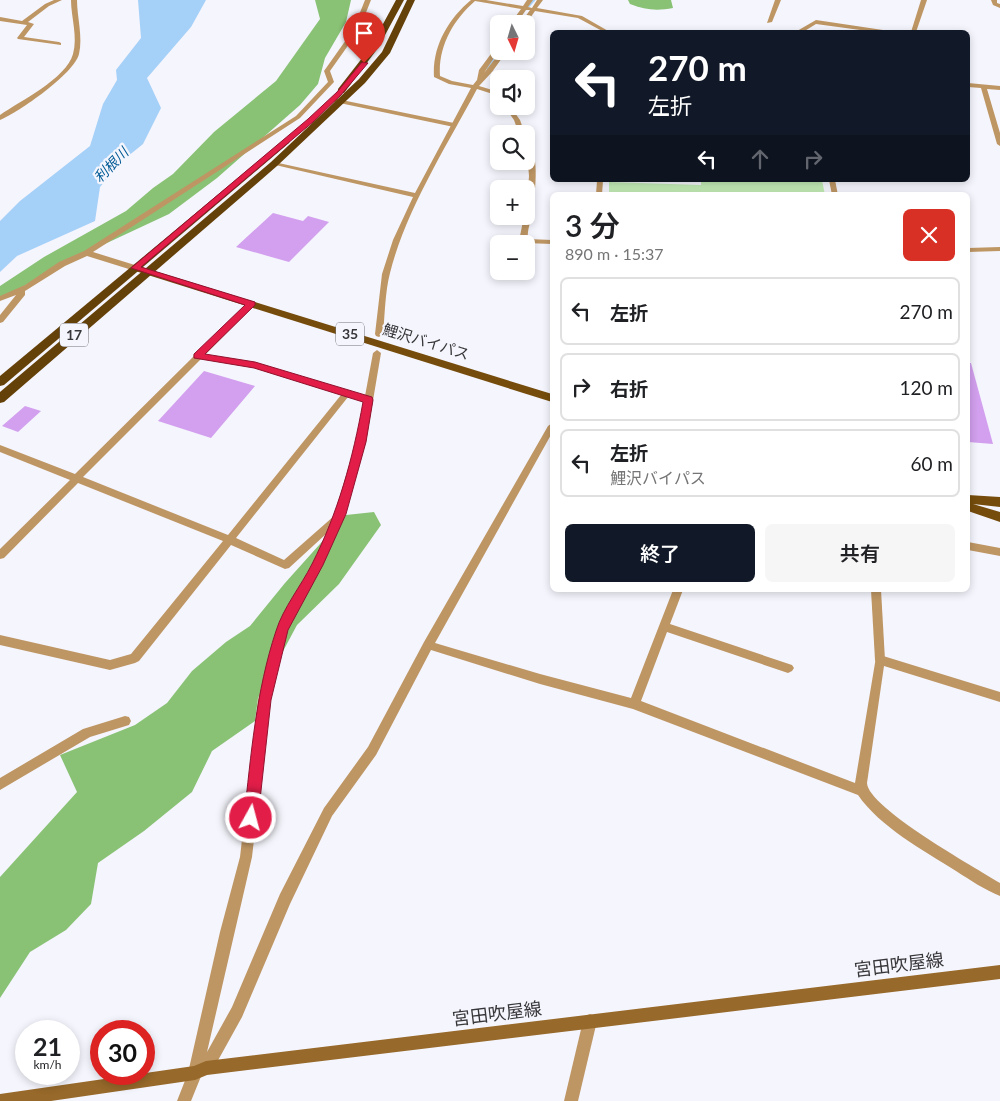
<!DOCTYPE html>
<html lang="ja">
<head>
<meta charset="utf-8">
<style>
  :root { --surface:#fff; --page:#f6f6f6; --text:#202124; --muted:#757577; --line:#e0e0e0; --accent:#111827 }
  body { margin:0; font-family:Lato,"Noto Sans JP",sans-serif; background:var(--page); color:var(--text); height:100vh; display:flex; flex-direction:column; font-size:19px; white-space:nowrap }
  * { box-sizing:border-box; margin:0 }
  p { font-size:16px; color:var(--muted) }
  .icon { flex:none; width:28px; height:28px; fill:none; stroke:currentColor; stroke-width:2; stroke-linecap:round; stroke-linejoin:round }
  .map { position:relative; flex:1; overflow:hidden }
  .panel { position:absolute; left:550px; top:192px; width:420px; height:400px; display:flex; flex-direction:column; background:var(--surface); border-radius:8px; box-shadow:0 2px 8px #0003 }
  .panel>* { flex:none }
  .hud { position:absolute; left:550px; top:30px; width:420px; height:152px; border-radius:8px; box-shadow:0 2px 8px #0003; background:#111827; color:#fff; overflow:hidden }
  .needle { width:32px; rotate:175deg }
  .tools { position:absolute; left:490px; top:15px; display:grid; gap:10px }
  .tools a { display:grid; place-items:center; width:45px; height:45px; border-radius:8px; background:var(--surface); box-shadow:0 2px 8px #0003; font-size:25px }
  .speed { position:absolute; left:15px; top:1020px; display:flex; gap:10px; font-size:25px; font-weight:700; text-align:center }
  .speed>* { display:grid; place-content:center; width:65px; height:65px; border-radius:50%; background:var(--surface); box-shadow:0 2px 8px #0003; line-height:1 }
  .speed small { font-size:12px; font-weight:400 }
  .speed .limit { border:8px solid #d22; background:#fff; color:#111 }
  .pin { position:absolute; display:grid; place-items:center; width:42px; height:42px; color:#fff; margin:-51px -21px; border-radius:50% 50% 50% 0; rotate:-45deg; box-shadow:0 0 5px #0007 }
  .pin .icon { rotate:45deg }
  .me { position:absolute; width:55px; margin:-28px; rotate:7deg; stroke-linejoin:round; filter:drop-shadow(0 0 4px #0008) }
  .turn { display:flex; align-items:center; gap:18px; height:105px; padding:0 15px; font-size:22px }
  .turn .icon { width:65px; height:65px; stroke-width:2.5 }
  .turn b { display:block; font-size:35px; line-height:42px }
  .lanes { display:flex; align-items:center; height:48px; padding:0 15px; background:#0003; justify-content:center; gap:25px; direction:ltr }
  .lanes .off { opacity:.35 }
  .round { display:grid; place-items:center; flex:none; width:52px; height:52px; border-radius:8px; background:var(--page) }
  .headline { display:flex; align-items:center; justify-content:space-between; height:85px; padding:0 15px }
  h1 { font-size:30px; font-weight:600; line-height:38px }
  .primary-button { display:flex; gap:10px; margin-top:auto; padding:10px 15px }
  .primary-button a { flex:1; height:58px; border-radius:8px; background:var(--accent); color:#fff; font-size:20px; font-weight:600; line-height:58px; text-align:center }
  .primary-button a+a { background:var(--page); color:var(--text) }
  ul { padding:0; list-style:none }
  li { display:flex; align-items:center; gap:15px; height:68px; margin:0 10px 8px; padding:0 5px; border:2px solid var(--line); border-radius:8px }
  li div { flex:1 }
  li b { display:block; font-size:19px }
  li em { font-style:normal }
  .map>svg:first-child { display:block }
  .green { fill:#c2eab5 }
  .forest { fill:#89c275 }
  .water { fill:#a5d0f8 }
  .lines { fill:none; stroke-linecap:round; stroke-linejoin:round }
  .stream { stroke:#a5d0f8; stroke-width:2.5 }
  .building { fill:#d2a0ee }
  .minor { fill:#be9664; fill-rule:evenodd }
  .tertiary { fill:#be9664; fill-rule:evenodd }
  .secondary { fill:#97692a; fill-rule:evenodd }
  .primary { fill:#754c0c; fill-rule:evenodd }
  .trunk { fill:#65410a; fill-rule:evenodd }
  .route { fill:#e11d48; stroke:#92132f }
  .labels { text-anchor:middle; stroke-width:4.5; stroke-linejoin:round; paint-order:stroke }
  .far-water-label { font-size:14px; font-style:italic; fill:#005a95; stroke:#f5f5fd }
  .shield { fill:#f5f5fd; stroke:#707074; stroke-width:1 }
  .shield-label { font-size:14px; font-weight:bold; fill:#37373a }
  .street-label { font-size:15px; fill:#37373a; stroke:#f5f5fd }
  .near-street-label { font-size:18px; fill:#37373a; stroke:#f5f5fd }
</style>
</head>
<body>
<div class="map">
<svg width="1000" height="1101" viewBox="0 0 1000 1101">
  <rect width="100%" height="100%" fill="#f5f5fd"/>
  <polygon class="green" points="701,180 822,180 825,195 609,195 609,182 701,185"/>
  <g class="forest">
    <polygon points="315,0 351,0 346,22 325,58 318,84 300,105 217,178 169,214 62,264 0,300 0,286 44,257 126,211 153,188 173,174 214,132 276,81 320,19"/>
    <path d="M628 0H671L673 8C657 11 645 10 630 4Z"/>
    <polygon points="374,512 381,525 339,584 297,625 258,698 255,721 212,751 192,792 144,831 98,863 91,904 66,930 30,952 0,998 0,877 77,792 60,755 135,725 167,703 192,671 226,642 250,626 285,583 346,515"/>
  </g>
  <polygon class="water" points="138,0 206,0 191,27 147,78 161,108 143,144 122,161 100,187 95,221 17,256 0,272 0,221 20,201 90,146 103,104 117,80 116,70 141,38"/>
  <g class="lines">
    <g class="stream">
      <polyline points="526,9 534,0"/>
      <polyline points="487,68 499,50"/>
    </g>
  </g>
  <g class="building">
    <polygon points="273,213 303,221 308,216 329,222 289,262 236,247"/>
    <polygon points="968,363 971,363 993,444 968,442"/>
    <polygon points="204,371 255,386 211,438 158,421"/>
    <polygon points="25,406 41,411 18,432 2,426"/>
  </g>
  <g class="lines">
    <g class="minor">
      <polygon points="54,0 62,0 49,6 28,22 34,24 24,37 59,42 61,43 61,45 18,39 17,38 27,25 0,21 0,17 22,21 45,4"/>
      <path d="M71 0H77C77 17 83 37 79 54 74 74 19 112 0 120V115C20 101 66 79 73 54 78 37 71 17 71 0Z"/>
      <polygon points="365,0 371,0 359,30 330,71 334,82 300,118 93,252 138,266 138,270 132,270 87,256 65,266 25,291 25,295 3,322 0,323 0,315 16,295 0,301 0,296 25,285 59,262 84,251 296,116 328,82 324,71 353,30"/>
      <path d="M471 0H486L523 6 527 0H533L528 7 532 8 537 0H543L537 8 582 16 610 32H604L578 18 535 11 526 24H520L530 10H526L516 24H510L521 9 475 1C453 20 438 47 440 76L452 81 473 85 477 80 479 70 499 43V50L484 73 501 51H507L492 72 479 86 499 92V96L477 89C447 145 405 212 390 273 385 292 385 314 383 334L379 337 376 336 375 334 382 274 393 240 413 197 271 164 274 162 415 193 471 88 449 84 434 77C432 47 448 19 471 0Z"/>
      <polygon points="775,0 781,0 772,22 767,23"/>
      <polygon points="921,0 927,0 916,32 911,32"/>
      <polygon points="991,0 997,0 997,3 1000,4 1000,8 993,5"/>
      <polygon points="816,20 883,30 886,32 875,32 816,24 803,32 797,31"/>
      <polygon points="968,83 1000,86 1000,90 987,89 1000,133 1000,146 997,144 981,88 968,87"/>
      <polygon points="504,106 510,106 520,120 525,134 519,134 514,120"/>
      <path d="M526 141C542 151 534 199 532 216 530 223 527 231 528 239L552 240V244L525 243 521 241 520 236 524 216H526L529 176Z"/>
      <polygon points="1000,247 1000,251 968,252 968,248"/>
      <path d="M249 301H252L256 303 205 355 255 362 365 396 373 353 377 350 381 353 366 442 345 514 322 565 287 630 270 700 252 857 207 1052 232 1007 280 894 324 808 368 747 424 642 548 426 552 423V433L435 643 540 674 631 698 673 590H683L670 624 792 665 794 668 792 671 788 673 667 632 641 701 855 783 876 657 880 655 1000 692V702L884 666 867 783C868 808 976 868 1000 883V896C985 890 970 880 956 871 923 850 880 827 858 795L633 709 540 684 431 650 376 755 332 816 290 904 242 1017 211 1073 206 1075 202 1074 191 1101H177L188 1073 220 932 240 857 258 700 277 630 312 564 326 534 289 568 285 569 231 545 139 661 135 663 110 670 0 645V635L110 660 131 654 223 541 78 483 4 558 0 559V549L70 480 0 452V445L75 474 193 357 194 354 197 353ZM201 359 254 368 341 395 228 535 83 477ZM348 397 364 402 356 442 334 516 284 560 236 538Z"/>
      <polygon points="968,542 1000,548 1000,556 968,550"/>
      <polygon points="125,716 129,717 131,721 129,725 90,737 0,790 0,778 83,729"/>
      <polygon points="590,1014 595,1016 597,1021 578,1101 564,1101 583,1021 585,1016"/>
    </g>
    <g class="tertiary">
      <polygon points="332,98 454,123 457,125 454,127 330,101 330,99"/>
      <polygon points="597,180 603,180 602,195 596,195"/>
      <polygon points="829,180 835,180 838,195 832,195"/>
      <polygon points="871,590 881,590 885,660 884,663 880,665 876,663 875,660"/>
    </g>
    <polygon class="secondary" points="1000,965 1000,979 207,1075 195,1080 51,1101 0,1101 0,1094 194,1066 206,1061"/>
    <g class="primary">
      <polygon points="135,265 552,394 552,402 132,270 132,266"/>
      <polygon points="968,495 1000,497 1000,507 973,504 1000,512 1000,522 968,511"/>
    </g>
    <g class="trunk">
      <polygon points="396,0 404,0 378,48 344,93 338,93 338,89 370,48"/>
      <polygon points="407,0 415,0 390,53 365,83 277,166 4,402 0,403 0,392 271,162 359,79 382,52"/>
      <polygon points="286,138 290,141 289,143 4,385 0,386 0,376"/>
    </g>
  </g>
  <path class="route" d="M362 62 368 63 341 95 313 122 141 267 255 302V305L205 354 255 362 372 397 373 400 366 442 346 514 323 565 288 630 271 700 258 818 256 823 251 825 246 823 244 818C251 755 256 691 276 631 283 608 301 586 312 564 338 513 353 458 363 402L254 368 194 358V354L245 305 131 268 308 119 337 92Z"/>
  <g class="labels">
    <g class="far-water-label">
      <text transform="translate(111 165) rotate(-46)" y="5">利根川</text>
    </g>
    <g class="shield">
      <rect x="336" y="322.5" width="28" height="23" rx="4"/>
      <rect x="60" y="323.5" width="28" height="23" rx="4"/>
    </g>
    <g class="shield-label">
      <text x="350" y="339">35</text>
      <text x="74" y="340">17</text>
    </g>
    <g class="street-label">
      <text transform="translate(426 342) rotate(17)" y="5">鯉沢バイパス</text>
    </g>
    <g class="near-street-label">
      <text transform="translate(899 965) rotate(-7)" y="6">宮田吹屋線</text>
      <text transform="translate(497 1014) rotate(-7)" y="6">宮田吹屋線</text>
    </g>
  </g>
</svg>
<div class="tools">
<a><svg class="needle" viewBox="-14 -14 28 28"><path d="M0-13l5 13h-10z" fill="#e53935"/><path d="M0 13l5-13h-10z" fill="#757577"/></svg></a>
<a><svg class="icon" aria-label="sound" viewBox="0 0 24 24"><path d="M4 9h4l5-4v14l-5-4H4zM17 9q2 3 0 6"/></svg></a>
<a><svg class="icon" aria-label="search" viewBox="0 0 24 24"><circle cx="10" cy="10" r="6"/><path d="M15 15l6 6"/></svg></a>
<a>+</a>
<a>−</a>
</div>
<div class="speed"><div>21<small>km/h</small></div><div class="limit">30</div></div>
<div class="pin" style="left:364px;top:63px;background:#d93025"><svg class="icon" aria-label="arrive" viewBox="0 0 24 24"><path d="M6 21V4h12l-3 4 3 4H6"/></svg></div>
<svg class="me" style="left:251px;top:818px" viewBox="-20 -20 40 40"><circle r="17" fill="#e11d48" stroke="#fff" stroke-width="3"/><path d="M0-11L8 9 0 5-8 9z" fill="#fff"/></svg>
<div class="hud">
<div class="turn"><svg class="icon" aria-label="left" viewBox="0 0 24 24"><path d="M17 20v-9H6M10 6l-5 5 5 5"/></svg><div><b>270 m</b>左折</div></div>
<div class="lanes"><svg class="icon" aria-label="left" viewBox="0 0 24 24"><path d="M17 20v-9H6M10 6l-5 5 5 5"/></svg><svg class="icon off" aria-label="ahead" viewBox="0 0 24 24"><path d="M12 20V5M6 11l6-6 6 6"/></svg><svg class="icon off" aria-label="right" viewBox="0 0 24 24"><path d="M7 20v-9h11M14 6l5 5-5 5"/></svg></div>
</div>
<section class="panel">
<div class="headline"><div><h1>3 分</h1><p>890 m · 15:37</p></div><a class="round" style="background:#d93025;color:#fff"><svg class="icon" aria-label="close" viewBox="0 0 24 24"><path d="M6 6l12 12M18 6L6 18"/></svg></a></div>
<ul>
<li><svg class="icon" aria-label="left" viewBox="0 0 24 24"><path d="M17 20v-9H6M10 6l-5 5 5 5"/></svg><div><b>左折</b></div><em>270 m</em></li>
<li><svg class="icon" aria-label="right" viewBox="0 0 24 24"><path d="M7 20v-9h11M14 6l5 5-5 5"/></svg><div><b>右折</b></div><em>120 m</em></li>
<li><svg class="icon" aria-label="left" viewBox="0 0 24 24"><path d="M17 20v-9H6M10 6l-5 5 5 5"/></svg><div><b>左折</b><p>鯉沢バイパス</p></div><em>60 m</em></li>
</ul>
<div class="primary-button"><a>終了</a><a>共有</a></div>
</section>
</div>
</body>
</html>
